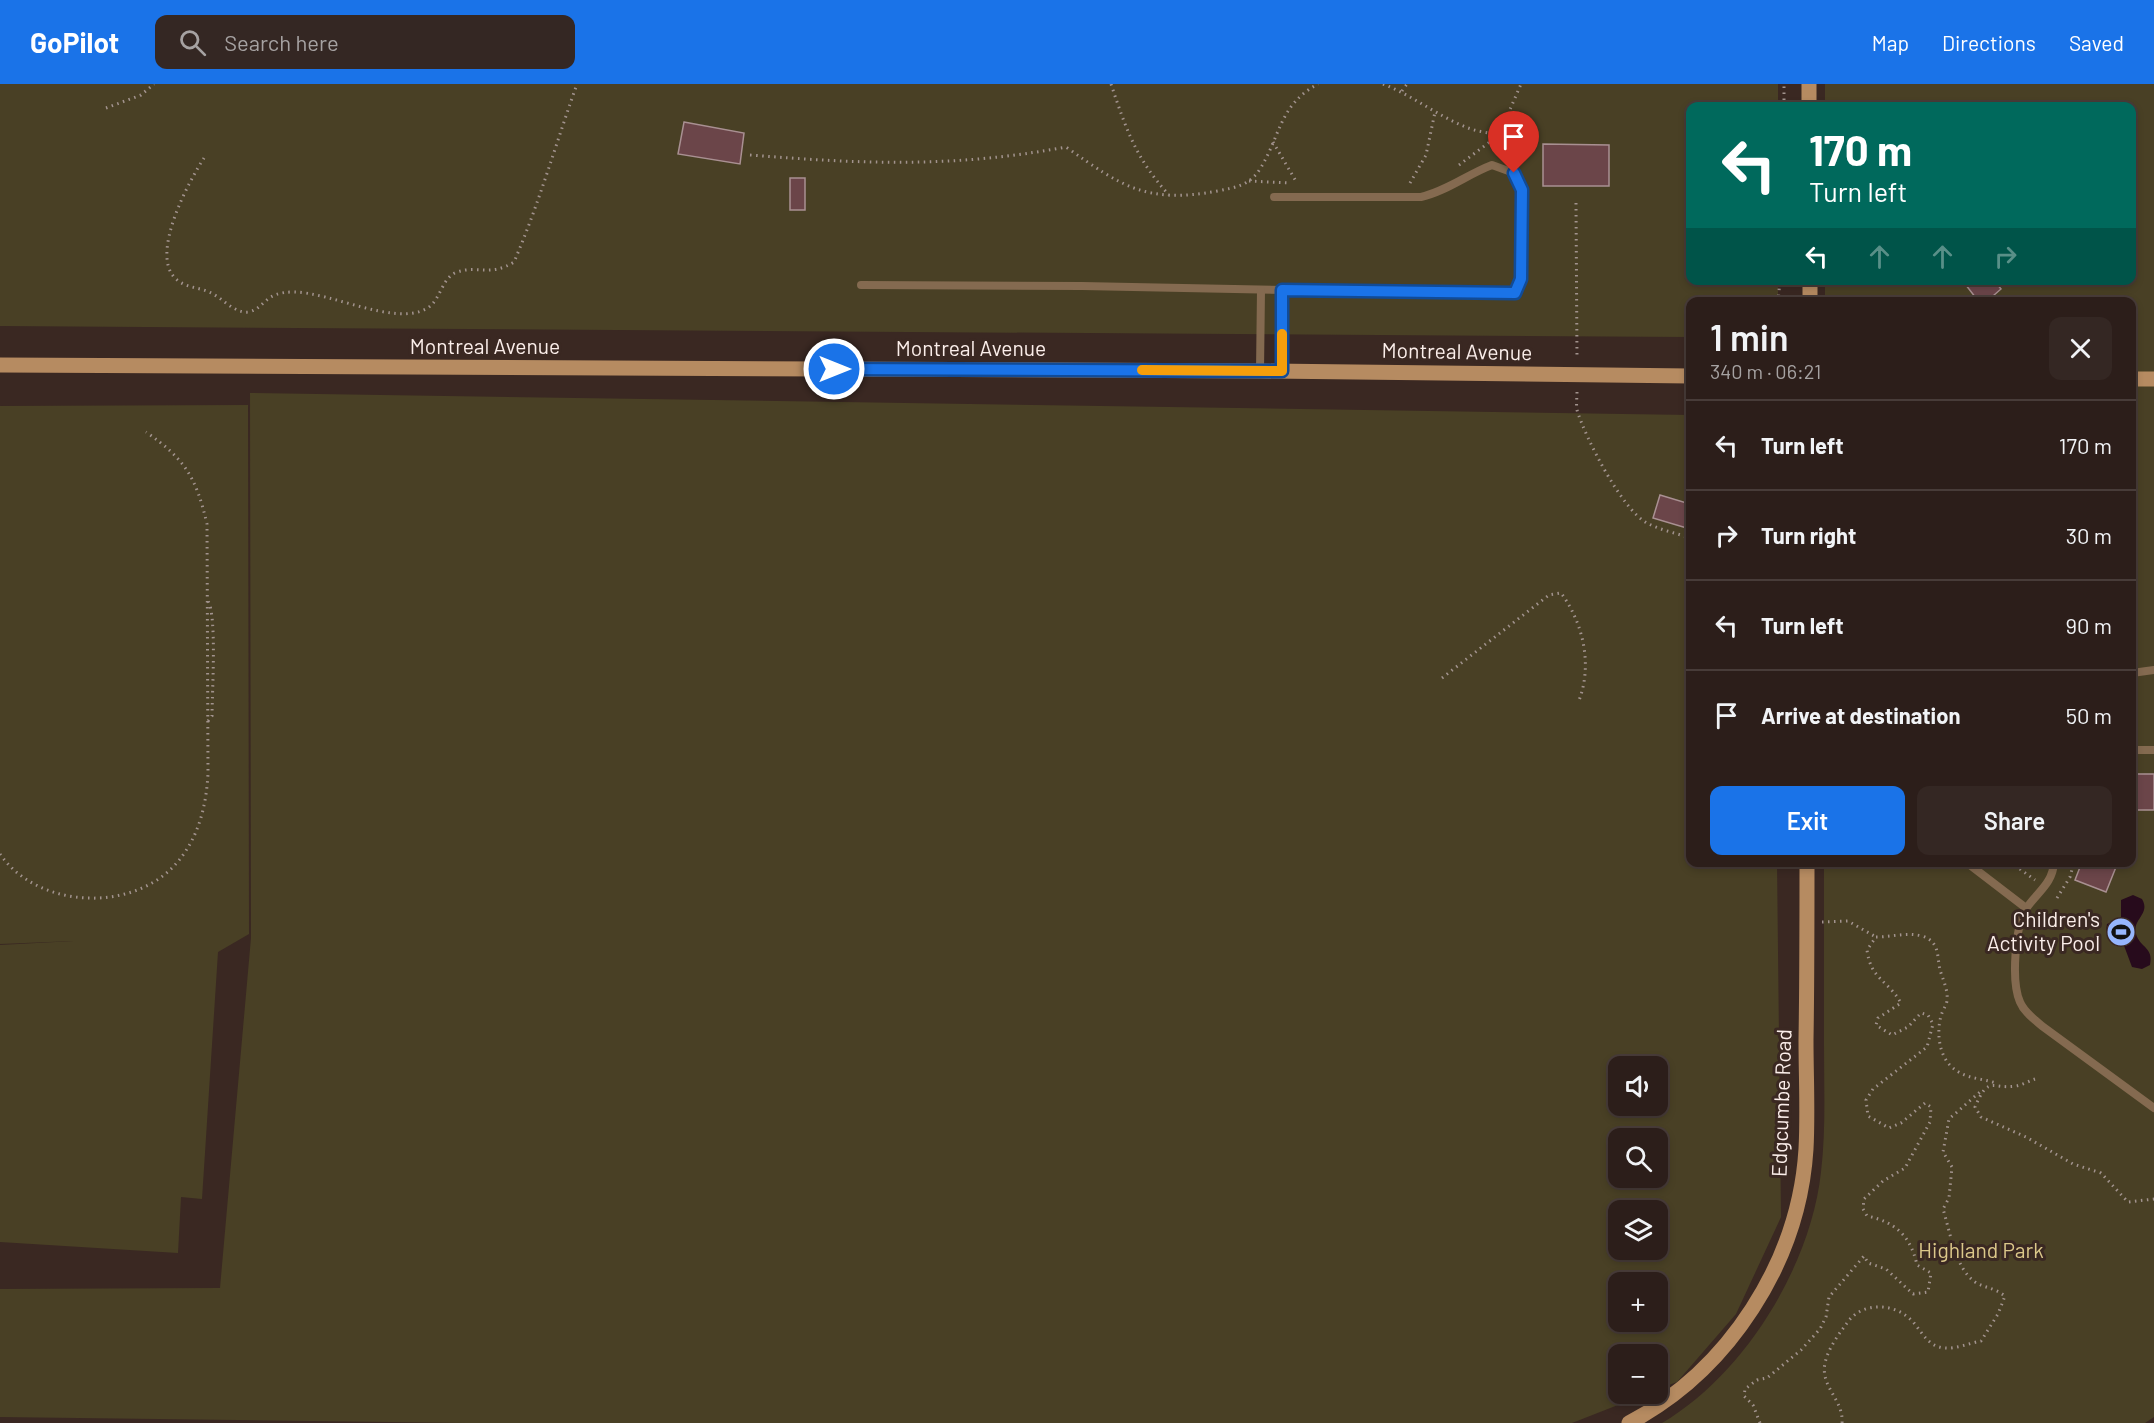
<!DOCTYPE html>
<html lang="en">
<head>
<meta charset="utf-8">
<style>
  :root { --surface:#2c1e1a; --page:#342723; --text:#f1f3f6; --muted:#a6a2a2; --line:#483c39; --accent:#1a73e8 }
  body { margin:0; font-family:Barlow,sans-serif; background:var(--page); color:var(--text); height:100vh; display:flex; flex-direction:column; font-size:22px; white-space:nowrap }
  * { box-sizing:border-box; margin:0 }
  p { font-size:20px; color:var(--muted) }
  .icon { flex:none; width:33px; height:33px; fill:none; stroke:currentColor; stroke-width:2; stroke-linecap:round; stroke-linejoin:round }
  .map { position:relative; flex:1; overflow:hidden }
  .sheet { position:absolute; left:1686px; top:213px; width:450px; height:570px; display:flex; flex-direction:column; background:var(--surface); border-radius:12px; box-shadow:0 3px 9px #0003,0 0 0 2px var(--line) }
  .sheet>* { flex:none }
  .hud { position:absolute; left:1686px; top:18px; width:450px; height:183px; border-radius:12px; box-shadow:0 3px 9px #0003,0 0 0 2px var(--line); background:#00695c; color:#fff; overflow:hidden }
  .tools { position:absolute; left:1608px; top:972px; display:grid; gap:12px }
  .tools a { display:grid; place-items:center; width:60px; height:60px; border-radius:12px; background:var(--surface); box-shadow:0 3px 9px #0003,0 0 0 2px var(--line); font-size:30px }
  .pin { position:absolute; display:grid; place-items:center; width:51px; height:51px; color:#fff; margin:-62px -26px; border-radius:50% 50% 50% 0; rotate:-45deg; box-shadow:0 0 6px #0007 }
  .pin .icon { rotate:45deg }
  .me { position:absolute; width:66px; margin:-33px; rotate:90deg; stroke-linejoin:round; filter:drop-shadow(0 0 4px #0008) }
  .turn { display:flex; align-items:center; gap:21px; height:126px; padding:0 24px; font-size:27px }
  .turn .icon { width:78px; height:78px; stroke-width:2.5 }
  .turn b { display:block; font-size:42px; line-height:51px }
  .lanes { display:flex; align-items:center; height:57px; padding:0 24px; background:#0003; justify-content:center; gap:30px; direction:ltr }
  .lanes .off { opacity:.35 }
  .round { display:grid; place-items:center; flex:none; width:63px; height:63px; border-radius:12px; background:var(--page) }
  .overview { display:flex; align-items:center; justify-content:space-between; height:102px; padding:0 24px }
  h1 { font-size:36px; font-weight:600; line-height:45px }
  .action { display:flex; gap:12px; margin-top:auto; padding:12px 24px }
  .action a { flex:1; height:69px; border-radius:12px; background:var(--accent); color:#fff; font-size:24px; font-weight:600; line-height:69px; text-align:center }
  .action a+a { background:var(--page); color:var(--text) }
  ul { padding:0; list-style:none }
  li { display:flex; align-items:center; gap:18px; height:90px; padding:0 24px; border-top:2px solid var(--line) }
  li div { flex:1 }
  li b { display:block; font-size:22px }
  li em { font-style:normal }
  header { display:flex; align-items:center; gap:36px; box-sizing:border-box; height:84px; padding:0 30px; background:var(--accent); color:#fff }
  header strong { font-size:28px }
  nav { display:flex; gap:33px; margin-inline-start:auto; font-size:21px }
  .search { width:420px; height:54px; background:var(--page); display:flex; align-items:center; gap:15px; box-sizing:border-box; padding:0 21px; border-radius:12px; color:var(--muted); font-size:22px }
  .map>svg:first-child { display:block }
  .green { fill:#494025; fill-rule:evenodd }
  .water { fill:#270b1c }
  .building { fill:#6b4549; stroke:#a99092; stroke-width:1.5 }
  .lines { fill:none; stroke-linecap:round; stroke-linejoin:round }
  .path { stroke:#a2938e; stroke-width:3; stroke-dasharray:1.5 4.5; stroke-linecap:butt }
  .lane { stroke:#846a50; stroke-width:8 }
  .secondary { stroke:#b68b61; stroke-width:15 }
  .route-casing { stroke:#114b97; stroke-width:15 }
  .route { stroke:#1a73e8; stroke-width:10 }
  .slow { stroke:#f59e0b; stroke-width:10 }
  .labels { text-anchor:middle; stroke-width:6; stroke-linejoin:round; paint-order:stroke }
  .street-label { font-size:21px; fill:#fbeeea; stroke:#3a2822 }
  .poi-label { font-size:21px; fill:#fbeeea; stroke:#3a2822; text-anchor:end }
  .park-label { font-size:21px; fill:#dcc88a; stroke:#3a2822 }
</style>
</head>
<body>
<header>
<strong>GoPilot</strong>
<div class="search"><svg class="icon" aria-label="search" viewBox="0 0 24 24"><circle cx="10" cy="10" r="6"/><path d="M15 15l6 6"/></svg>Search here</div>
<nav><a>Map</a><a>Directions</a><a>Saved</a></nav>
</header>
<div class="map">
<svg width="2154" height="1339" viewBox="0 0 2154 1339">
  <rect width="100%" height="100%" fill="#3a2822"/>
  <g class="green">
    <polygon points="0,0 1778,0 1778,22 1690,22 1690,196 1778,197 1778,217 1690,218 1690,253 0,242"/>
    <path d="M1825 0H2154V1333L2145 1339H1662C1744 1291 1811 1182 1821 1088 1826 1047 1824 1003 1824 961 1824 900 1824 839 1824 779L2132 778V218L1825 217V197L2132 196V22H1825Z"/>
    <path d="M250 309 1690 331V778L1777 779 1781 1133 1736 1230 1677 1298 1658 1305V1270H1618V1310H1646L1572 1339H465L0 1333V1205L220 1204 251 854ZM1618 982H1658V1022H1618ZM1618 1054H1658V1094H1618ZM1618 1126H1658V1166H1618ZM1618 1198H1658V1238H1618Z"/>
    <polygon points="248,321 249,850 218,868 202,1115 181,1113 178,1169 0,1158 0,861 74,857 0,860 0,322"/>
  </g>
  <path class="water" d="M2133 811 2142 815C2151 830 2132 835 2136 850 2140 864 2154 863 2150 881L2142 885 2132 883 2123 859 2110 854 2106 847 2107 840 2121 835V816Z"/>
  <g class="building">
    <polygon points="684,38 744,49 740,80 678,70"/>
    <polygon points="1543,60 1609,61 1609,102 1543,102"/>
    <rect x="790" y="94" width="15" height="32"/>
    <polygon points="1962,196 1994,196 2001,205 1986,218 1979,218"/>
    <polygon points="1660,411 1690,420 1690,445 1653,434"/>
    <rect x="2132" y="690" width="22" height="36"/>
    <polygon points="2082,778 2118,778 2106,808 2075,796"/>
  </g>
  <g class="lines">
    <g class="path">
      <path d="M1111 0C1126 45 1136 75 1169 111"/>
      <path d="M1383 0C1414 12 1440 34 1471 45 1480 48 1490 49 1499 51L1521 0"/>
      <polyline points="1402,7 1407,0"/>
      <polyline points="1784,22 1784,0"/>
      <polyline points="106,24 141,11 154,0"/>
      <polyline points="1273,58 1297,99"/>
      <path d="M750 71C864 80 953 84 1066 63 1123 103 1146 120 1218 107 1236 103 1249 102 1260 85 1281 51 1279 21 1318 0"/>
      <path d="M204 74C189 97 149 171 176 195 186 204 198 203 209 208 222 213 234 230 249 228 265 224 264 208 293 208 331 208 393 242 426 225 441 217 441 194 457 188 478 181 490 193 514 178 539 120 556 59 577 0"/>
      <polyline points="1459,81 1499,51"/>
      <polyline points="1249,97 1289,99"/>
      <polyline points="1410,99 1426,71 1435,28"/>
      <polyline points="1576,119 1577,274"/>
      <polyline points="1778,218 1780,196"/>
      <path d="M1577 308C1577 314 1576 320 1577 326 1585 353 1622 426 1647 439 1660 446 1676 449 1690 454"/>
      <path d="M1442 594 1549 511 1561 509C1584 540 1593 583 1578 619"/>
      <path d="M208 637 212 632C212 610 217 531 208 517"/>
      <path d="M0 770C37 824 129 829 174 782 198 756 206 724 208 690L207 440C196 393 185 375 146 348"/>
      <polyline points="2010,778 2035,796"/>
      <polyline points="2057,814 2070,793 2074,778"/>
      <polyline points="1822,838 1848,837 1876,853"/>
      <path d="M2035 995C2029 997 2022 1001 2016 1002 1992 1006 1989 990 1975 1023L1981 1033 2026 1053 2073 1080 2101 1089 2128 1118 2154 1115"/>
      <path d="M1760 1339 1753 1321 1744 1312 1745 1305 1757 1296 1767 1294 1801 1266 1820 1245 1826 1233 1829 1213 1864 1172 1868 1179 1886 1185 1913 1210 1928 1208 1931 1189 1917 1181C1911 1153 1896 1138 1867 1132L1863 1125 1864 1115 1883 1097 1905 1084 1930 1038 1931 1023 1925 1019 1901 1039 1889 1044 1868 1032 1866 1016 1873 1005 1927 963 1933 940 1928 931 1921 929 1908 943 1892 951 1876 941 1878 934 1901 919C1887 895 1871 896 1867 866L1876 853C1892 853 1906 848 1922 852 1942 858 1936 876 1941 889 1944 898 1948 907 1947 916 1947 920 1944 924 1942 929 1936 945 1938 972 1953 984 1966 995 1980 994 1996 999"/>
      <path d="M1842 1339C1844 1316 1820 1303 1825 1279 1828 1265 1838 1251 1847 1239 1862 1217 1896 1218 1914 1239 1923 1250 1929 1263 1945 1264 1956 1265 1970 1259 1981 1257L1998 1230 2005 1212C1993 1203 1984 1204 1975 1198 1955 1184 1950 1147 1943 1125L1949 1114 1952 1083 1943 1068 1949 1035 1981 1007"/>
    </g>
    <g class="lane">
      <path d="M861 201 1082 202 1495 210 1515 209 1521 195 1522 106 1514 89 1492 81C1468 90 1447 107 1421 113H1274"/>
      <polyline points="1260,287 1261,206"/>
      <polyline points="1282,287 1283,206"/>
      <polyline points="2132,589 2154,586"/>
      <polyline points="2132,666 2154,666"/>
      <polyline points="1966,778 2026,824"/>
      <path d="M2054 778C2053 800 2036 809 2026 825 2015 843 2011 898 2020 918 2024 928 2034 935 2042 942L2154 1024"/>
    </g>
    <g class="secondary">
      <polyline points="1809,0 1809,22"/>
      <polyline points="1810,196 1810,218"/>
      <polyline points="0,281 1260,287 1690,292"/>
      <polyline points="2132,295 2154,295"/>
      <path d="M1629 1339C1729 1286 1799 1178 1806 1065 1808 1029 1806 992 1806 956 1807 897 1807 838 1807 778"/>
    </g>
  </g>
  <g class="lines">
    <g class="route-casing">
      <polyline id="route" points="834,285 1282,287 1282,206 1515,209 1521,195 1522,106 1514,89"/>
    </g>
    <use href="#route" class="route"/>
    <polyline class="slow" points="1142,286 1282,287 1282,250"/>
  </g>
  <defs>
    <g id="stadium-disc" transform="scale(1.5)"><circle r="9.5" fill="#96b6fd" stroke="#3a2822"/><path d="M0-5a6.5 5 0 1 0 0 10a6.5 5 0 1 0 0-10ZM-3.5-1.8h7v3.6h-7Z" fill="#111"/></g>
  </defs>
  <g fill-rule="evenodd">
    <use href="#stadium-disc" x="2121" y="848"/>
  </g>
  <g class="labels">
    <g class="street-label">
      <text x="485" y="270">Montreal Avenue</text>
      <text x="971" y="272">Montreal Avenue</text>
      <text transform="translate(1457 268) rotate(1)" y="7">Montreal Avenue</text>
      <text transform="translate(1782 1019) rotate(-88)" y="7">Edgcumbe Road</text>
    </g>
    <g class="poi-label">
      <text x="2100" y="843">Children's<tspan x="2100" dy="24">Activity Pool</tspan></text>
    </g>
    <g class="park-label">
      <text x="1981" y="1174">Highland Park</text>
    </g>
  </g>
</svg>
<div class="tools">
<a><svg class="icon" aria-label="sound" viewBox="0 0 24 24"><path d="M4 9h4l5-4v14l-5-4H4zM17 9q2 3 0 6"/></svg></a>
<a><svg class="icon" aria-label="search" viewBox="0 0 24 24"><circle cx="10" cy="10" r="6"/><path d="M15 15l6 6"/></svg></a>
<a><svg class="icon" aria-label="layers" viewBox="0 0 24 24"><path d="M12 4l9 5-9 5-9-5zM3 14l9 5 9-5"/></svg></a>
<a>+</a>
<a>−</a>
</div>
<div class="pin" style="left:1514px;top:89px;background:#d93025"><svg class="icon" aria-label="arrive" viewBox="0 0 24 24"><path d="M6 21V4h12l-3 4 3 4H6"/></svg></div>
<svg class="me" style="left:834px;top:285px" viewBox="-20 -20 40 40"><circle r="17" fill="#1a73e8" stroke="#fff" stroke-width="3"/><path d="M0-11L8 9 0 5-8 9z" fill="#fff"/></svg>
<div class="hud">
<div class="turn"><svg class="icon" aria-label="left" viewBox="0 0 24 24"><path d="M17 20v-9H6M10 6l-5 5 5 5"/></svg><div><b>170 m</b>Turn left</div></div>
<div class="lanes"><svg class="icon" aria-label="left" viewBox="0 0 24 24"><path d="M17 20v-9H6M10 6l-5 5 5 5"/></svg><svg class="icon off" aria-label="ahead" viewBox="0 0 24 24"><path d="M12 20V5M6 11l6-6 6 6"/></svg><svg class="icon off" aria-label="ahead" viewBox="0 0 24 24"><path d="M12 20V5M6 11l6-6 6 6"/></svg><svg class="icon off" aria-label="right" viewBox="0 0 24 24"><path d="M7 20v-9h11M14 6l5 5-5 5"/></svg></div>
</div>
<section class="sheet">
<div class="overview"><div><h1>1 min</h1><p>340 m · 06:21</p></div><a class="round"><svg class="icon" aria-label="close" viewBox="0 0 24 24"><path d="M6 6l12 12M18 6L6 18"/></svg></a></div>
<ul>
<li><svg class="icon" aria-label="left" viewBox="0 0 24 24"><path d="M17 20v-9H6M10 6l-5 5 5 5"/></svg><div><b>Turn left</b></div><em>170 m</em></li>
<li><svg class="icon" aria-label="right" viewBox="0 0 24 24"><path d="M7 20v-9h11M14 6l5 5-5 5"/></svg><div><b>Turn right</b></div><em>30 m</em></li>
<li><svg class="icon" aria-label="left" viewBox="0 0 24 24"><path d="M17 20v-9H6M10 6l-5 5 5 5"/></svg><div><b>Turn left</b></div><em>90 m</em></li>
<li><svg class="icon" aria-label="arrive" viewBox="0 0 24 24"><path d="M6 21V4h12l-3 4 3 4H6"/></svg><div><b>Arrive at destination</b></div><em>50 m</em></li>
</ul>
<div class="action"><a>Exit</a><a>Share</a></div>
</section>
</div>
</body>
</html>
